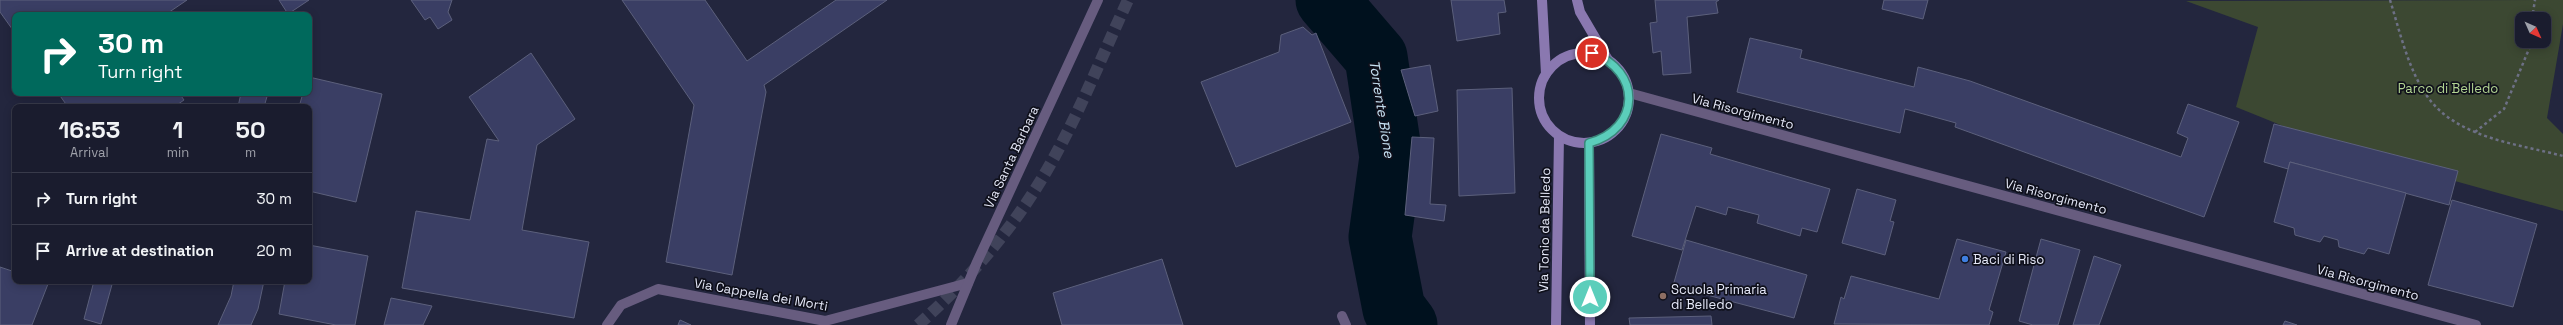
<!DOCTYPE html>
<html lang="en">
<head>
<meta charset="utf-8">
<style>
  :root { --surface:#1a1c2e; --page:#232536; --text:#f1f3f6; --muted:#9fa1aa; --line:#383a4a }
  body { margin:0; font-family:"Space Grotesk",sans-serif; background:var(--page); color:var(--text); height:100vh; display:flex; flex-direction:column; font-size:15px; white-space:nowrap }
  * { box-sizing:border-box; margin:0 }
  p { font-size:13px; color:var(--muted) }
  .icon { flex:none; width:22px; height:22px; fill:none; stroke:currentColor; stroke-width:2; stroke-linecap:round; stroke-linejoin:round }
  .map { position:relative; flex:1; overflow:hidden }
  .side { position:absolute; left:12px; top:104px; width:300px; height:180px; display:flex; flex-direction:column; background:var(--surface); border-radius:8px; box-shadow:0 2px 10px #0003,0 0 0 1px var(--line) }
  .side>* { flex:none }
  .hud { position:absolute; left:12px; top:12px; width:300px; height:84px; border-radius:8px; box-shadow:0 2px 10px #0003,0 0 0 1px var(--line); background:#00695c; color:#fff; overflow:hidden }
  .needle { width:26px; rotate:135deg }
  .buttons { position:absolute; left:2515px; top:12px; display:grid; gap:8px }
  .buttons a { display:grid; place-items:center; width:36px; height:36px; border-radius:8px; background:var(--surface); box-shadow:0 2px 10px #0003,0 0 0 1px var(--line); font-size:20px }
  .pin { position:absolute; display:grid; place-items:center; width:34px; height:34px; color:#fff; margin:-17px; border:2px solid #fff; border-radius:50%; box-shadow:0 1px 4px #0007 }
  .me { position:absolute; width:44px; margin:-22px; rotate:0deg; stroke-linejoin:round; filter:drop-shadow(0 0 3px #0008) }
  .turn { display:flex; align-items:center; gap:14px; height:84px; padding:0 20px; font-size:18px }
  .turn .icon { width:52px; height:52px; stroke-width:2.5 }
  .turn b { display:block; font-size:28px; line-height:34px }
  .eta { display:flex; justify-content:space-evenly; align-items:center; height:68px; text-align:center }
  .eta b { font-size:24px; font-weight:800; line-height:28px }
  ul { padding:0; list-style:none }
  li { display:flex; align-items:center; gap:12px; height:52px; padding:0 20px; border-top:1px solid var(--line) }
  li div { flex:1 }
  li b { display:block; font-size:15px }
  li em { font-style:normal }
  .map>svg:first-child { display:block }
  .green { fill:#3c4832; fill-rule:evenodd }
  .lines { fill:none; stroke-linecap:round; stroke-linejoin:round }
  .river { stroke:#00111e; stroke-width:63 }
  .building { fill:#3a3e64; stroke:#5c607c }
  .highway-tunnel { stroke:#40435a; stroke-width:12; stroke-dasharray:12 6; stroke-linecap:butt }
  .path { stroke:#6d7085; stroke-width:2.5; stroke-dasharray:3 3; stroke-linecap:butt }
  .street { stroke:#675c7f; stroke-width:10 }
  .secondary { stroke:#8a78b0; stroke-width:10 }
  .route-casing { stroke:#3b867a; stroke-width:10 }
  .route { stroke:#5bcebb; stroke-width:7 }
  .shop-dot { fill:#3f7fe0; stroke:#0f101b; stroke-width:1.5 }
  .education-dot { fill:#8d6e63; stroke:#0f101b; stroke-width:1.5 }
  .labels { text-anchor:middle; stroke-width:3.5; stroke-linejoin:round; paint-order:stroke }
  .park-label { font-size:13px; fill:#b2d492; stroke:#0f101b }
  .street-label { font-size:13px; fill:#e5e8f8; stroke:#0f101b }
  .poi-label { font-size:13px; fill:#e5e8f8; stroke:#0f101b; text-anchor:start }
  .water-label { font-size:14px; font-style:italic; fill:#c7e2f4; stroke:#0f101b }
</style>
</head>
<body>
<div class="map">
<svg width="2563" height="325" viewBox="0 0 2563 325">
  <rect width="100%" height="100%" fill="#23263e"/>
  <path class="green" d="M2563 0V24L2547 118 2563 134V211L2340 149 2236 107 2258 27 2186 1ZM2522 19H2544V41H2522Z"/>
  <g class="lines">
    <polyline class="river" points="1327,0 1376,57 1391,157 1380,237 1394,309 1406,325"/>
  </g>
  <g class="building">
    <polygon points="0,0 187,0 165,15 15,15 15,33 0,12"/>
    <polygon points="279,0 309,0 288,14"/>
    <polygon points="411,0 452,0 448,12 452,20 438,29 430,17 425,20"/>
    <polygon points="622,0 705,0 747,61 836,0 887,0 764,85 766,92 732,275 666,262 694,105"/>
    <polygon points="1451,0 1504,0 1506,12 1498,13 1500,34 1457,41"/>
    <polygon points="1655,0 1719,0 1716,2 1718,13 1687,17 1691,73 1663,75 1661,51 1653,53 1650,23 1657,22"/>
    <polygon points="1884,0 1928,0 1923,19 1882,9"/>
    <polygon points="1303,27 1312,35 1316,33 1351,122 1236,167 1201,82 1279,52 1281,35"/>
    <polygon points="1750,38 1802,50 1800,58 1914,87 1918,67 1970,81 2181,157 2188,138 2177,133 2188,104 2239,122 2204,217 1955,127 1956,123 1909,110 1905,109 1900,133 1737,92"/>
    <polygon points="531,53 575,119 537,145 522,230 589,242 574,318 402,288 416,211 470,220 487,139 499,141 469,97"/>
    <polygon points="1430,65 1438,111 1415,116 1401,70"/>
    <polygon points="309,77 382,94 356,202 309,191 309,107 299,107 303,93 309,93"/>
    <polygon points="1512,88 1515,193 1459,196 1457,90"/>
    <polygon points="58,93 179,93 184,100 174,107 68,107"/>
    <polygon points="241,93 268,93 264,107 238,107"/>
    <polygon points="2274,124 2458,171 2449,205 2290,162 2288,169 2264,162"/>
    <polygon points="1661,134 1712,148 1710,154 1830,189 1817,232 1802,228 1800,236 1757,223 1759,215 1728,207 1726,215 1696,206 1682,250 1632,236"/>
    <polygon points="1412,137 1434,138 1430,204 1446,205 1444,221 1405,215"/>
    <polygon points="2290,162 2406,193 2389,254 2368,248 2364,254 2339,247 2338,240 2324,236 2320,242 2295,235 2294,228 2274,222"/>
    <polygon points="1857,189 1896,200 1890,221 1894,222 1885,255 1842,243"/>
    <polygon points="2452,200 2537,224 2513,307 2428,285"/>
    <polygon points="1957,239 2006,252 1989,310 1993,312 1989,325 1834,324 1841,297 1844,299 1851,276 1939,299"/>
    <polygon points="2041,239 2080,250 2058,325 2033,325 2019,321"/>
    <polygon points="1686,240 1807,275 1794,318 1673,286"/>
    <polygon points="309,245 368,256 355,325 336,325 279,314 285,281 309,281"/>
    <polygon points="2094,256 2121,265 2099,325 2073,325"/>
    <polygon points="1162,259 1183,325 1062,325 1053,293"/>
    <polygon points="0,267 15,272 15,281 40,281 48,284 32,325 0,325"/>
    <polygon points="94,281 113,281 101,324 84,319"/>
    <polygon points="234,281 264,281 258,309 251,325 218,325 231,296"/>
    <polygon points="391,298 432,306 423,325 384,325"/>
    <polygon points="1711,316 1712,325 1630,325 1629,318"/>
    <polygon points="680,320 691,325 678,325"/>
    <polygon points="2285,321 2297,325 2283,325"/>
  </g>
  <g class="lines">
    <path class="highway-tunnel" d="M918 325C963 285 1006 237 1038 185 1074 127 1099 62 1128 0"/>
    <g class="path">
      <path d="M2390 0C2400 32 2408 69 2427 96 2456 138 2518 144 2563 156"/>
      <polyline points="2532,19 2535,0"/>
      <polyline points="2475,132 2504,109 2529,49 2529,41"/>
    </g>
    <g class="street">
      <polyline points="1629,93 2476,325"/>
      <polyline points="1342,316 1346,325"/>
      <polyline points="607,325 621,305 658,289 825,321 968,283"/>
      <polyline points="951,325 977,262 1098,0"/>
    </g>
    <g class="secondary">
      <polyline points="1542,0 1546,74"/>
      <polyline points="1577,0 1580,12 1607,58"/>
      <circle cx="1584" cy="98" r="45"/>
      <polyline points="1589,143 1590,325"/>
      <polyline points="1556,325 1559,136"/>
    </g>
  </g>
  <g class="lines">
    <g class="route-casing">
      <path id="route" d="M1590 297 1589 143C1641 129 1642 71 1592 53"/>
    </g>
    <use href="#route" class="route"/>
  </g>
  <circle class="shop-dot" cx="1965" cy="259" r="4"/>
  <circle class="education-dot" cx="1663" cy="296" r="4"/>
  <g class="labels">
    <g class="park-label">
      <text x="2448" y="93">Parco di Belledo</text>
    </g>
    <g class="street-label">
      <text transform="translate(1743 111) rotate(15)" y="5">Via Risorgimento</text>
      <text transform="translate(1011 157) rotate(-65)" y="5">Via Santa Barbara</text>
      <text transform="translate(2056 196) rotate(15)" y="5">Via Risorgimento</text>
      <text transform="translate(1544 230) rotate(-89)" y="5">Via Tonio da Belledo</text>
      <text transform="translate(2368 282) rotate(15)" y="5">Via Risorgimento</text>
      <text transform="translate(761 294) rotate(10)" y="5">Via Cappella dei Morti</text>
    </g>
    <g class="poi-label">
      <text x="1973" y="264">Baci di Riso</text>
      <text x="1671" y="294">Scuola Primaria<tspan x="1671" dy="15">di Belledo</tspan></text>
    </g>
    <g class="water-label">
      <text transform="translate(1382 109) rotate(81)" y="5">Torrente Bione</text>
    </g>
  </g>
</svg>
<div class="buttons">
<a><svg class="needle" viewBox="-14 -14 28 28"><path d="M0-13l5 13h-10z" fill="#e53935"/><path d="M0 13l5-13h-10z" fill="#9fa1aa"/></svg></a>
</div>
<div class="pin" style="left:1592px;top:53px;background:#d93025"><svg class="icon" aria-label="arrive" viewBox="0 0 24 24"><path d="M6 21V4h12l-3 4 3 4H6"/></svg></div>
<svg class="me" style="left:1590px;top:297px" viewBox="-20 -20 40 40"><circle r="17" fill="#5bcebb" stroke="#fff" stroke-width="3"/><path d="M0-11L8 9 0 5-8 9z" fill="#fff"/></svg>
<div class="hud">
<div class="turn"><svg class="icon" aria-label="right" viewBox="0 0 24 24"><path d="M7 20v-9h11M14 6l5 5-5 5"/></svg><div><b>30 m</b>Turn right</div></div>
</div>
<section class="side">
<div class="eta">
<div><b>16:53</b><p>Arrival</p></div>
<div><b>1</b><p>min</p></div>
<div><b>50</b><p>m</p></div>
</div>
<ul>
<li><svg class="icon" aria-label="right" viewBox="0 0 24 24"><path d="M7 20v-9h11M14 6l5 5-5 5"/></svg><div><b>Turn right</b></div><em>30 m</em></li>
<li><svg class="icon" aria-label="arrive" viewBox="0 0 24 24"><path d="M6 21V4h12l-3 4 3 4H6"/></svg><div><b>Arrive at destination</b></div><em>20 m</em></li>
</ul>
</section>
</div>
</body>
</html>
